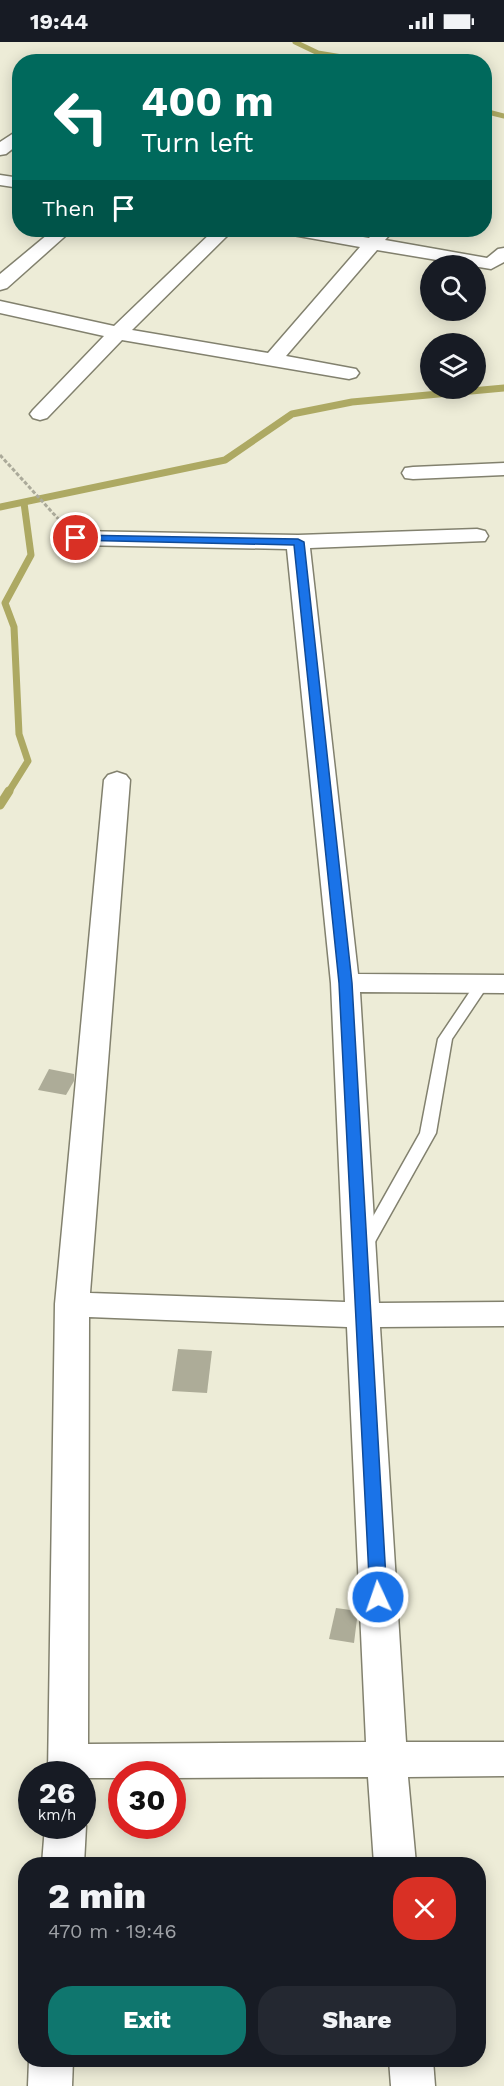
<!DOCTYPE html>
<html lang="en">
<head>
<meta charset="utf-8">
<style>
  :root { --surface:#171b24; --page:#242831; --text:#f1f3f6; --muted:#9ea1a6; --accent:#0f766e }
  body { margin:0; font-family:"Work Sans",sans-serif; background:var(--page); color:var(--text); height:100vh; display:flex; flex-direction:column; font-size:22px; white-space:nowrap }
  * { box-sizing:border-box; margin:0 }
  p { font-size:20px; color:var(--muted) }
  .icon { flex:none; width:33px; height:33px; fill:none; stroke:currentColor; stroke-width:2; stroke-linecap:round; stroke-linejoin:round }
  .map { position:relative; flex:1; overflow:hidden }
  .sheet { position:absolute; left:18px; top:1815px; width:468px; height:210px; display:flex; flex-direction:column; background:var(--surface); border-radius:24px; box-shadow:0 3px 15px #0003 }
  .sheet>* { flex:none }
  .guide { position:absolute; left:12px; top:12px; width:480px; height:183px; border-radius:24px; box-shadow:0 3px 15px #0003; background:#00695c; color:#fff; overflow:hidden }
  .fabs { position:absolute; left:420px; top:213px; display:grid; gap:12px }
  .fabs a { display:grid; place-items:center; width:66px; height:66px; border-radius:50%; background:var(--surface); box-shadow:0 3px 15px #0003; font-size:30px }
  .speed { position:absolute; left:18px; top:1719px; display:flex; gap:12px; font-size:30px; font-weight:700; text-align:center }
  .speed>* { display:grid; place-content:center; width:78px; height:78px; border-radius:50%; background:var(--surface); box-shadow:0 3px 15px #0003; line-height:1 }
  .speed small { font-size:15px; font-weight:400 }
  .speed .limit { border:9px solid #d22; background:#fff; color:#111 }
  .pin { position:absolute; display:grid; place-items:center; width:51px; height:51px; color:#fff; margin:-26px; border:3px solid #fff; border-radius:50%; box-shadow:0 2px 6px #0007 }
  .me { position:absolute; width:66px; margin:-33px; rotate:357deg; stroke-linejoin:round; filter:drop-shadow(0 0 4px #0008) }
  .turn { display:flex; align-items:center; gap:21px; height:126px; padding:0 30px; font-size:27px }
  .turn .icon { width:78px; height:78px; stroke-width:2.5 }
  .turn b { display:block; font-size:42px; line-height:51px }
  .then { display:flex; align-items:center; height:57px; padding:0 30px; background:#0003; gap:12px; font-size:22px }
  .round { display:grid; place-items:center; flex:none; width:63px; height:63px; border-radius:24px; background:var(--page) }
  .summary { display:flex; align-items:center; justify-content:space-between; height:102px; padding:0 30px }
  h1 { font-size:36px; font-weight:800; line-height:45px }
  .button { display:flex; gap:12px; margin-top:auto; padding:12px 30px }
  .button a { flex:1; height:69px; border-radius:24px; background:var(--accent); color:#fff; font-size:24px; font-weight:800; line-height:69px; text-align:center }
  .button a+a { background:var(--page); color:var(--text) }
  .status { display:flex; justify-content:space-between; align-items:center; height:42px; padding:0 30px; background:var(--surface); direction:ltr }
  .status svg { height:16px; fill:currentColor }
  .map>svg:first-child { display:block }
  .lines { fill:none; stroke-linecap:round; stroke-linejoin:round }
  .stream-far2 { stroke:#ada963; stroke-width:5 }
  .stream-far1 { stroke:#ada963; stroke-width:7 }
  .stream { stroke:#ada963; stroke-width:9 }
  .building { fill:#adac98 }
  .lane-casing { stroke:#82816e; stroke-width:3 }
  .street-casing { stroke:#82816e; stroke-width:3 }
  .path { stroke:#abaa9a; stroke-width:3; stroke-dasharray:4 2; stroke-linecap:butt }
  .lane { fill:#fff; fill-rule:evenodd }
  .street { fill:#fff; fill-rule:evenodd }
  .route { fill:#1a73e8; stroke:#114b97; stroke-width:1.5 }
</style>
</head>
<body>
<div class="status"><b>19:44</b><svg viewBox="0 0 49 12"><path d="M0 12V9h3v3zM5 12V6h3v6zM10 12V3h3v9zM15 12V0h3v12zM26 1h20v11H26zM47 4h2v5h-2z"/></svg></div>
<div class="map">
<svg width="504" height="2044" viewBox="0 0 504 2044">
  <rect width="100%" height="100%" fill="#edecd7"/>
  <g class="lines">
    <g class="stream-far2">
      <polyline points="295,0 318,11 354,17 355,20"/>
      <polyline points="484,69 504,74"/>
    </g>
    <g class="stream-far1">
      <polyline points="0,465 225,418 292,372 352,360 504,346"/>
      <polyline points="8,751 28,719 19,692 14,585 5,561 31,513 24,461"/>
    </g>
    <polyline class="stream" points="0,763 9,749"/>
  </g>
  <g class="building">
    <polygon points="49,1027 74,1032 74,1039 66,1053 38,1048"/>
    <polygon points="178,1307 212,1309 207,1351 172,1349"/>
    <polygon points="336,1566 358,1569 354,1601 329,1597"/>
  </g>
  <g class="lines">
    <g class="lane-casing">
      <polygon id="lane" points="482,938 489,942 452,997 436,1091 371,1207 359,1207 357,1203 420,1091 438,997 477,939"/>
    </g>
    <g class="street-casing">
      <g id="street">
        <polygon points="20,87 20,101 6,112 0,113 0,100"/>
        <polygon points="0,133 20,136 20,146 0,143"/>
        <polygon points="53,188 72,188 7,246 0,248 0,232"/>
        <polygon points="214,188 233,188 132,288 268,311 360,205 293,193 287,192 284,188 321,188 369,196 376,188 390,188 392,190 385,198 487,216 498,207 504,206 504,220 491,227 377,208 286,314 356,327 359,331 356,335 349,337 122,298 47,376 40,378 33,376 30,372 33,368 104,294 0,271 0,259 114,284"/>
        <polygon points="504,421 504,433 413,437 405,436 402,431 405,426 413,425"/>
        <path d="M477 487 485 489 488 494 485 499 310 506 358 932 504 933V951L360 950 379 1261 504 1260V1284L380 1285 406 1700H504V1734L408 1735 416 1822H374L368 1735 172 1736V1732H122V1736H86L82 1744V1732H48L55 1262 104 738 108 733 117 730 126 733 130 738 90 1251 345 1260 331 941 287 507 76 503 68 501 65 496 68 491 76 489 298 493ZM89 1275 347 1285 366 1700 88 1702Z"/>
        <polygon points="82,1777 86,1784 84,1822 42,1822 45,1784 82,1784"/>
        <polygon points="29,2018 73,2018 72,2044 28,2044"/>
        <polygon points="389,2018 433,2018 435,2044 391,2044"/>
      </g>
    </g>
    <polyline class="path" points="0,413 62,481"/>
    <use href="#lane" class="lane"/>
    <use href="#street" class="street"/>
  </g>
  <polygon class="route" points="76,493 298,497 304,500 352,941 387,1555 384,1560 378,1562 372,1560 370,1555 339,941 294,503 72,498 71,496"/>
</svg>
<div class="fabs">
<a><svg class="icon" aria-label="search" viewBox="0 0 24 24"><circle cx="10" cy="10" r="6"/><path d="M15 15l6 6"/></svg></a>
<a><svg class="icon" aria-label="layers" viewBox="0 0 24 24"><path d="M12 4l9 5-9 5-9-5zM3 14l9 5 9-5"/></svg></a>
</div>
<div class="speed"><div>26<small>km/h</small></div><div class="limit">30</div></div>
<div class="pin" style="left:76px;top:496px;background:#d93025"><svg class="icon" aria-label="arrive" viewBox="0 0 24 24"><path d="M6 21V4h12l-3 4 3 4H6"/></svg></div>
<svg class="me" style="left:378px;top:1555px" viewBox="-20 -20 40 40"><circle r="17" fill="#1a73e8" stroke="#fff" stroke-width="3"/><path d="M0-11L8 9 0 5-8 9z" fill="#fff"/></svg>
<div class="guide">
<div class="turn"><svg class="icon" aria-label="left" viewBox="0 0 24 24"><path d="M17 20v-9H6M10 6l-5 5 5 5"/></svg><div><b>400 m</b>Turn left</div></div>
<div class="then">Then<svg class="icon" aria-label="arrive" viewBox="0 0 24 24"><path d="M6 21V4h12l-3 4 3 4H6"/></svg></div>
</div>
<section class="sheet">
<div class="summary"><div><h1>2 min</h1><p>470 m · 19:46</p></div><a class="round" style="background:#d93025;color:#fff"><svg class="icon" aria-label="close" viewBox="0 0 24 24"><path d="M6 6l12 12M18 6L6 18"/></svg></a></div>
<div class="button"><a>Exit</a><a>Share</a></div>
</section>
</div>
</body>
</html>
